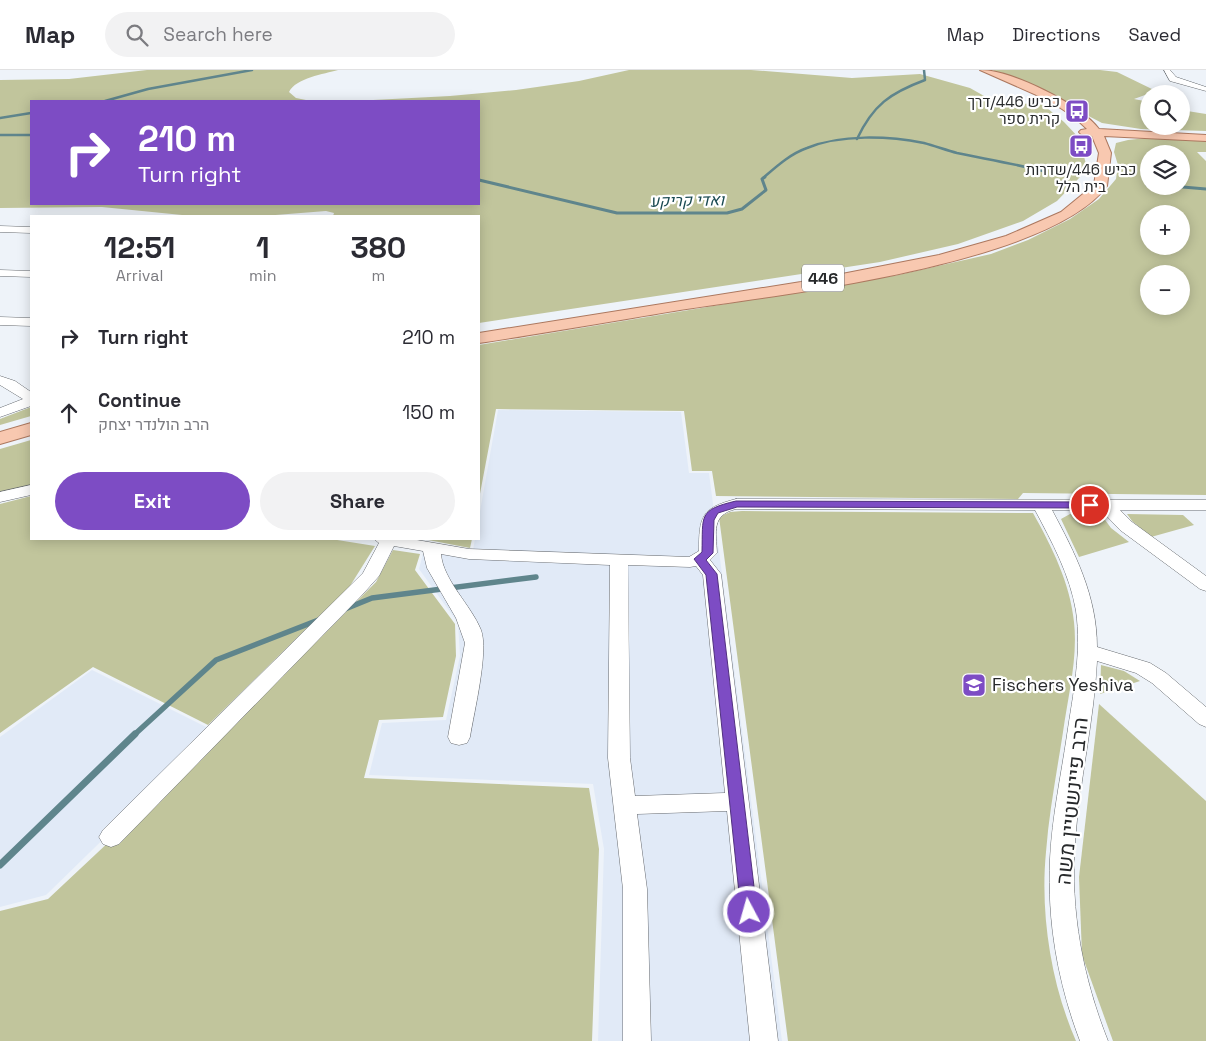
<!DOCTYPE html>
<html lang="en">
<head>
<meta charset="utf-8">
<style>
  :root { --surface:#fff; --page:#f2f2f3; --text:#2b2b33; --muted:#7c7c81; --line:#e1e1e2; --accent:#7d4cc4 }
  body { margin:0; font-family:"Space Grotesk",Heebo,sans-serif; background:var(--page); color:var(--text); height:100vh; display:flex; flex-direction:column; font-size:19px; white-space:nowrap }
  * { box-sizing:border-box; margin:0 }
  p { font-size:16px; color:var(--muted) }
  .icon { flex:none; width:28px; height:28px; fill:none; stroke:currentColor; stroke-width:2; stroke-linecap:round; stroke-linejoin:round }
  .map { position:relative; flex:1; overflow:hidden }
  .drawer { position:absolute; left:30px; top:145px; width:450px; height:325px; display:flex; flex-direction:column; background:var(--surface); border-radius:0px; box-shadow:0 2px 12px #0003 }
  .drawer>* { flex:none }
  .banner { position:absolute; left:30px; top:30px; width:450px; height:105px; border-radius:0px; box-shadow:0 2px 12px #0003; background:#7d4cc4; color:#fff; overflow:hidden }
  .buttons { position:absolute; left:1140px; top:15px; display:grid; gap:10px }
  .buttons a { display:grid; place-items:center; width:50px; height:50px; border-radius:50%; background:var(--surface); box-shadow:0 2px 12px #0003; font-size:25px }
  .pin { position:absolute; display:grid; place-items:center; width:42px; height:42px; color:#fff; margin:-21px; border:2px solid #fff; border-radius:50%; box-shadow:0 1px 5px #0007 }
  .me { position:absolute; width:55px; margin:-28px; rotate:354deg; stroke-linejoin:round; filter:drop-shadow(0 0 4px #0008) }
  .turn { display:flex; align-items:center; gap:18px; height:105px; padding:0 25px; font-size:22px }
  .turn .icon { width:65px; height:65px; stroke-width:2.5 }
  .turn b { display:block; font-size:35px; line-height:42px }
  .eta { display:flex; justify-content:space-evenly; align-items:center; height:85px; text-align:center }
  .eta b { font-size:30px; font-weight:600; line-height:35px }
  .button { display:flex; gap:10px; margin-top:auto; padding:10px 25px }
  .button a { flex:1; height:58px; border-radius:30px; background:var(--accent); color:#fff; font-size:20px; font-weight:600; line-height:58px; text-align:center }
  .button a+a { background:var(--page); color:var(--text) }
  ul { padding:0; list-style:none }
  li { display:flex; align-items:center; gap:15px; height:75px; padding:0 25px }
  li div { flex:1 }
  li b { display:block; font-size:19px }
  li em { font-style:normal }
  header { display:flex; align-items:center; gap:30px; box-sizing:border-box; height:70px; padding:0 25px; background:var(--surface); border-bottom:1px solid var(--line) }
  header strong { font-size:24px }
  nav { display:flex; gap:28px; margin-inline-start:auto; font-size:18px }
  .search { width:350px; height:45px; background:var(--page); display:flex; align-items:center; gap:12px; box-sizing:border-box; padding:0 18px; border-radius:28px; color:var(--muted); font-size:19px }
  .map>svg:first-child { display:block }
  .built { fill:#e1eaf7 }
  .green { fill:#c1c59c; fill-rule:evenodd }
  .lines { fill:none; stroke-linecap:round; stroke-linejoin:round }
  .stream-far3 { stroke:#5f858c; stroke-width:2.5 }
  .stream-far2 { stroke:#5f858c; stroke-width:3 }
  .stream-far1 { stroke:#5f858c; stroke-width:5.5 }
  .stream { stroke:#5f858c; stroke-width:7 }
  .minor-casing { stroke:#676b70; stroke-width:1 }
  .major-casing { stroke:#ac785f; stroke-width:2 }
  .minor { fill:#fff; fill-rule:evenodd }
  .major { fill:#f8c8b0; fill-rule:evenodd }
  .route { fill:#7d4cc4; stroke:#51317f }
  .labels { text-anchor:middle; stroke-width:4.5; stroke-linejoin:round; paint-order:stroke }
  .far-poi-label { font-size:15px; fill:#27292b; stroke:#fff; text-anchor:end }
  .far-water-label { font-size:16px; font-style:italic; fill:#1a4a52; stroke:#fff }
  .shield { fill:#fff; stroke:#68696b; stroke-width:1 }
  .shield-label { font-size:16px; font-weight:bold; fill:#27292b }
  .poi-label { font-size:18px; fill:#27292b; stroke:#fff; text-anchor:start }
  .near-street-label { font-size:21px; fill:#27292b; stroke:#fff }
</style>
</head>
<body>
<header>
<strong>Map</strong>
<div class="search"><svg class="icon" aria-label="search" viewBox="0 0 24 24"><circle cx="10" cy="10" r="6"/><path d="M15 15l6 6"/></svg>Search here</div>
<nav><a>Map</a><a>Directions</a><a>Saved</a></nav>
</header>
<div class="map">
<svg width="1206" height="971" viewBox="0 0 1206 971">
  <rect width="100%" height="100%" fill="#eef3f9"/>
  <g class="built">
    <polygon points="498,340 681,342 689,403 709,403 782,971 598,971 604,779 593,714 369,705 382,653 446,650 460,586 458,553 419,499 426,472 473,480 475,469 479,469 479,447"/>
    <polygon points="92,600 214,661 46,825 0,837 0,667"/>
  </g>
  <g class="green">
    <path d="M147 0H338C324 4 296 8 289 22L296 28 311 31H31V134H479V31H354L450 26 516 20 579 11 629 0H751L852 8 920 4 970 18 993 31 1019 34 1041 33 1064 52 1079 68 1086 94 1080 107 1057 131 1023 151 958 174 880 192 479 253V146H333L334 143 326 141 263 146H192L102 137 0 138V10L69 9Z"/>
    <polygon points="992,0 1100,0 1117,2 1156,21 1134,29 1149,32 1149,56 1181,56 1181,40 1206,44 1206,61 1141,59 1102,53 1023,12"/>
    <path d="M1146 68 1206 70V82H1197L1206 91V425L1023 423 1018 429 716 426 712 401H692L684 341 496 339 479 429V275L898 205 991 184 1028 170 1070 149 1099 129 1116 109 1118 95 1114 82 1116 73 1128 70ZM1149 84H1181V116H1149ZM1149 144H1181V176H1149ZM1149 204H1181V236H1149Z"/>
    <polygon points="31,337 31,346 0,355 0,349"/>
    <polygon points="31,370 31,415 0,422 0,379"/>
    <polygon points="31,426 31,469 331,469 375,476 350,516 208,655 93,597 0,663 0,434"/>
    <path d="M742 441 1033 443C1052 477 1070 513 1074 552 1078 588 1068 626 1063 662 1057 701 1049 742 1046 782 1040 844 1051 914 1076 971H788L719 447 730 442Z"/>
    <polygon points="1100,443 1111,458 1129,472 1079,487 1061,449 1070,444"/>
    <polygon points="1127,444 1183,445 1194,455 1151,467 1132,451"/>
    <polygon points="423,469 472,469 470,478"/>
    <polygon points="393,480 420,484 415,500 455,554 456,586 443,647 379,650 364,708 589,718 599,779 592,971 0,971 0,841 48,829 225,663 376,512"/>
    <polygon points="1101,595 1124,601 1140,611 1100,624"/>
    <polygon points="1099,634 1206,731 1206,971 1113,971 1082,885 1079,807"/>
  </g>
  <g class="lines">
    <g class="stream-far3">
      <polyline points="105,31 148,19 252,0"/>
      <polyline points="0,48 31,43"/>
      <polyline points="0,65 31,65"/>
      <path d="M857 69C873 35 890 23 925 10L924 0"/>
      <path d="M763 108C777 96 790 84 807 78 841 64 888 66 924 73 935 76 946 80 957 83 986 89 1015 94 1043 101"/>
    </g>
    <g class="stream-far2">
      <polyline points="479,110 617,143 727,143 742,139 766,120 762,109 765,107"/>
      <polyline points="1147,115 1149,115"/>
      <polyline points="1171,116 1206,119"/>
    </g>
    <g class="stream-far1">
      <polyline points="345,539 372,528 536,507"/>
      <polyline points="134,665 216,590 321,549"/>
    </g>
    <polyline class="stream" points="0,795 135,664"/>
    <g class="minor-casing">
      <g id="minor">
        <polygon points="1164,0 1170,0 1176,7 1206,17 1206,21 1170,11"/>
        <polygon points="0,156 31,157 31,163 0,162"/>
        <polygon points="0,200 31,201 31,207 0,206"/>
        <polygon points="0,247 31,248 31,256 0,255"/>
        <polygon points="0,306 15,311 31,322 31,336 0,347 0,338 23,329 0,315"/>
        <polygon points="31,415 31,425 0,432 0,422"/>
        <path d="M736 429 1206 430V440H1120L1132 452 1206 506V521L1200 519 1120 460 1101 440H1052C1075 483 1097 526 1097 577L1150 593 1166 603 1206 637V657L1199 654 1152 613 1136 603 1097 591C1094 652 1079 712 1075 773 1070 841 1083 908 1108 971H1080C1058 913 1047 852 1050 789 1052 747 1061 706 1067 665 1073 624 1082 583 1076 541 1070 505 1052 472 1035 440L736 439C711 445 716 462 717 483L710 490 721 504 778 971H750L727 741 637 744 647 819 651 971H623V819L608 688 610 495 469 489 441 484C443 510 471 535 481 560 489 581 474 642 470 667L467 673 459 675 451 673 448 667 465 573 456 548 427 498 423 481 394 476 379 506 362 525 119 774 111 777 103 774 99 767 103 760 363 503 379 473 374 469H411L469 479 689 487 699 481C699 447 701 438 736 429ZM628 495 690 497 696 496 703 505 725 723 635 726 630 688Z"/>
      </g>
    </g>
    <g class="major-casing">
      <g id="major">
        <path d="M980 0C1012 0 1080 34 1099 59L1206 65V71L1104 66 1111 83 1107 116C1048 195 778 225 680 240 613 251 546 263 479 273V263L801 212 939 185 1006 166 1061 142 1094 115 1099 83 1092 66 1081 64 1079 62 1081 60 1087 59 1074 47 1050 31Z"/>
        <polygon points="31,353 31,365 0,374 0,362"/>
      </g>
    </g>
    <use href="#minor" class="minor"/>
    <use href="#major" class="major"/>
  </g>
  <path class="route" d="M736 431 1090 432 1095 435 1090 438 737 437 718 443 714 450 713 483 706 490 717 504 757 842 755 847 749 849 744 847 741 842 706 505 694 489 702 482C703 445 698 440 736 431Z"/>
  <defs>
    <g id="bus-square" transform="scale(1.25)"><rect x="-9" y="-9" width="18" height="18" rx="4" fill="#7d4cc4" stroke="#fff"/><path d="M-5-6H5V4H4V6H2V4H-2V6H-4V4H-5ZM-3.5-4V0h7V-4ZM-3.5 1.2v1.5H-2V1.2ZM2 1.2v1.5H3.5V1.2Z" fill="#fff"/></g>
    <g id="university-square" transform="scale(1.25)"><rect x="-9" y="-9" width="18" height="18" rx="4" fill="#7d4cc4" stroke="#fff"/><path d="M0-5L7-2L0 1L-7-2ZM-4 1L0 2.5L4 1V4Q0 6-4 4Z" fill="#fff"/></g>
  </defs>
  <g fill-rule="evenodd">
    <use href="#bus-square" x="1077" y="41"/>
    <use href="#bus-square" x="1081" y="76"/>
    <use href="#university-square" x="974" y="615"/>
  </g>
  <g class="labels">
    <g class="far-poi-label">
      <text x="1060" y="37">כביש 446/דרך<tspan x="1060" dy="17">קרית ספר</tspan></text>
      <text x="1081" y="105" text-anchor="middle">כביש 446/שדרות<tspan x="1081" dy="17">בית הלל</tspan></text>
    </g>
    <g class="far-water-label">
      <text transform="translate(687 130) rotate(-1)" y="6">ואדי קריקע</text>
    </g>
    <rect class="shield" x="802" y="194.5" width="42" height="27" rx="4"/>
    <g class="shield-label">
      <text x="823" y="214">446</text>
    </g>
    <g class="poi-label">
      <text x="992" y="621">Fischers Yeshiva</text>
    </g>
    <g class="near-street-label">
      <text transform="translate(1072 731) rotate(-84)" y="7">הרב פיינשטיין משה</text>
    </g>
  </g>
</svg>
<div class="buttons">
<a><svg class="icon" aria-label="search" viewBox="0 0 24 24"><circle cx="10" cy="10" r="6"/><path d="M15 15l6 6"/></svg></a>
<a><svg class="icon" aria-label="layers" viewBox="0 0 24 24"><path d="M12 4l9 5-9 5-9-5zM3 14l9 5 9-5"/></svg></a>
<a>+</a>
<a>−</a>
</div>
<div class="pin" style="left:1090px;top:435px;background:#d93025"><svg class="icon" aria-label="arrive" viewBox="0 0 24 24"><path d="M6 21V4h12l-3 4 3 4H6"/></svg></div>
<svg class="me" style="left:749px;top:842px" viewBox="-20 -20 40 40"><circle r="17" fill="#7d4cc4" stroke="#fff" stroke-width="3"/><path d="M0-11L8 9 0 5-8 9z" fill="#fff"/></svg>
<div class="banner">
<div class="turn"><svg class="icon" aria-label="right" viewBox="0 0 24 24"><path d="M7 20v-9h11M14 6l5 5-5 5"/></svg><div><b>210 m</b>Turn right</div></div>
</div>
<section class="drawer">
<div class="eta">
<div><b>12:51</b><p>Arrival</p></div>
<div><b>1</b><p>min</p></div>
<div><b>380</b><p>m</p></div>
</div>
<ul>
<li><svg class="icon" aria-label="right" viewBox="0 0 24 24"><path d="M7 20v-9h11M14 6l5 5-5 5"/></svg><div><b>Turn right</b></div><em>210 m</em></li>
<li><svg class="icon" aria-label="ahead" viewBox="0 0 24 24"><path d="M12 20V5M6 11l6-6 6 6"/></svg><div><b>Continue</b><p>הרב הולנדר יצחק</p></div><em>150 m</em></li>
</ul>
<div class="button"><a>Exit</a><a>Share</a></div>
</section>
</div>
</body>
</html>
